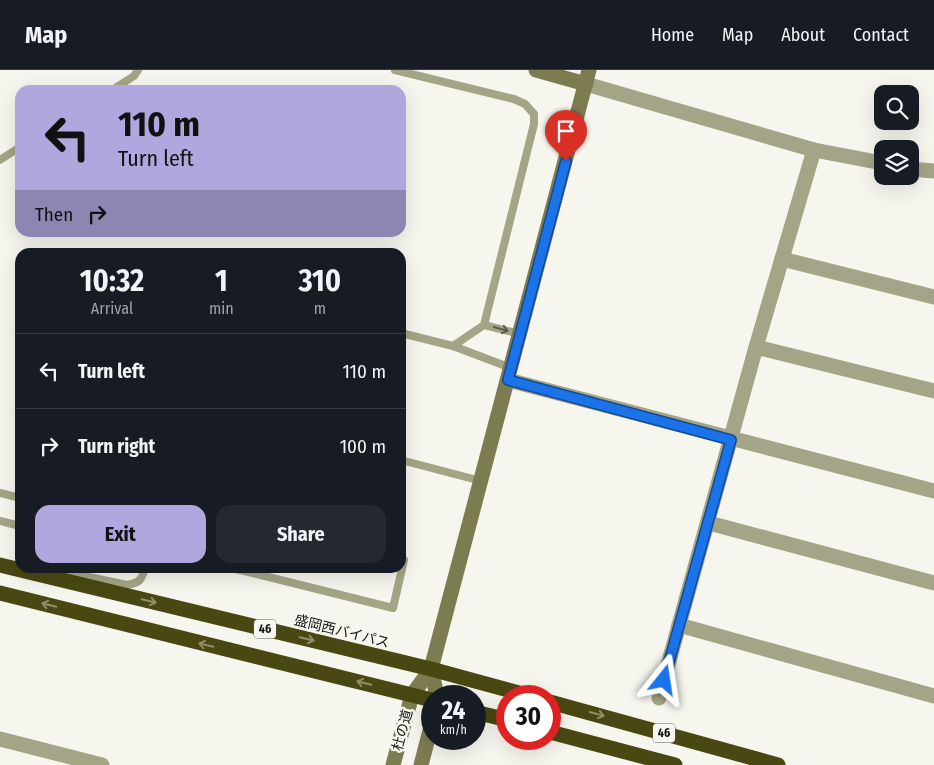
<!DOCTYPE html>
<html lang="en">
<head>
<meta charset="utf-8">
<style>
  :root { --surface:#171b24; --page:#242831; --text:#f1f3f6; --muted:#9ea1a6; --line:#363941; --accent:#b1a7df }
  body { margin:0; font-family:"Fira Sans Condensed","Noto Sans JP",sans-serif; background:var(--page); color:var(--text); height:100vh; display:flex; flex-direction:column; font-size:19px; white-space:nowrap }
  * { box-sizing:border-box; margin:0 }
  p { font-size:16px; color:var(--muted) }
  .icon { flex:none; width:28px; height:28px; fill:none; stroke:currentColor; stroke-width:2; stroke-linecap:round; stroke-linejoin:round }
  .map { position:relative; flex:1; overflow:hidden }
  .sheet { position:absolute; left:15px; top:178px; width:391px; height:325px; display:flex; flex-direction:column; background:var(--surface); border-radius:15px; box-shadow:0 5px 20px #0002 }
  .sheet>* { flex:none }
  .hud { position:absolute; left:15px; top:15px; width:391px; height:152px; border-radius:15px; box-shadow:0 5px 20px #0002; background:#b1a7df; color:#111; overflow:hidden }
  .controls { position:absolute; left:874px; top:15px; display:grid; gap:10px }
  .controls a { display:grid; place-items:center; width:45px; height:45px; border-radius:10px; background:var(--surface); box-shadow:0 5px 20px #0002; font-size:25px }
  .speed { position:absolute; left:421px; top:615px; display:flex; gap:10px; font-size:25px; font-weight:700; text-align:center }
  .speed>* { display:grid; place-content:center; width:65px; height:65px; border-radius:50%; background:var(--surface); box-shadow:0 5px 20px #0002; line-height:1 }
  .speed small { font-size:12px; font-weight:400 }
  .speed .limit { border:8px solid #d22; background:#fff; color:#111 }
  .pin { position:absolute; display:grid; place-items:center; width:42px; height:42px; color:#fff; margin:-51px -21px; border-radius:50% 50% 50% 0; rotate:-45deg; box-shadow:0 0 5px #0007 }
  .pin .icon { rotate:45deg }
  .me { position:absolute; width:55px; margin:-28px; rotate:15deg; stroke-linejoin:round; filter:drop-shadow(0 0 4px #0008) }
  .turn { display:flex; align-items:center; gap:18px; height:105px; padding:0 20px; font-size:22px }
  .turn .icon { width:65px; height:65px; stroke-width:2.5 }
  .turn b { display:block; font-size:35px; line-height:42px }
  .then { display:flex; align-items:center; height:48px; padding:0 20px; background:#0003; gap:10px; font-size:19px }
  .eta { display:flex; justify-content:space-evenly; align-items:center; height:85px; text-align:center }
  .eta b { font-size:30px; font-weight:700; line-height:35px }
  .button { display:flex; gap:10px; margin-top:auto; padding:10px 20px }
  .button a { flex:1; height:58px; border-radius:15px; background:var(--accent); color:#111; font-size:20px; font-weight:700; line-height:58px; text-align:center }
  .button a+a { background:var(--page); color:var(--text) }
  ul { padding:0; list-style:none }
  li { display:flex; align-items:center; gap:15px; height:75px; padding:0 20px; border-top:1px solid var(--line) }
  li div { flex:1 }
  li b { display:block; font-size:19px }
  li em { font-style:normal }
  header { display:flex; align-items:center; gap:30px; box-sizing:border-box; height:70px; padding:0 25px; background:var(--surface); border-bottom:1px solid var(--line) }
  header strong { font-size:24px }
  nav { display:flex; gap:28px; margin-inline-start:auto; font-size:18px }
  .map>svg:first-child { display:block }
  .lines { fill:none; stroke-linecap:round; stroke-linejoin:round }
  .lane { stroke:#a4a486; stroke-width:8 }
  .street { stroke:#a4a486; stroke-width:15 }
  .secondary { stroke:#7d7c50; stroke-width:15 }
  .highway { stroke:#4a4812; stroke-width:15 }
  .oneway { stroke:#5c5c4c }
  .oneway2 { stroke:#8f8e6a }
  .route-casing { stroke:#114b97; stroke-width:12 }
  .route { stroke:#1a73e8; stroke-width:9 }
  .labels { text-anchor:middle; stroke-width:5; stroke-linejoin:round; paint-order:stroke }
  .shield { fill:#f6f6ee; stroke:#585853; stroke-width:1 }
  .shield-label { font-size:12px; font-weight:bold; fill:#141411 }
  .street-label { font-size:14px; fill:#141411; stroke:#f6f6ee }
</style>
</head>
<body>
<header>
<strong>Map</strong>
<nav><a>Home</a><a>Map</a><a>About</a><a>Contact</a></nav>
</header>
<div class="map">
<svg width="934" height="695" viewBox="0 0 934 695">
  <rect width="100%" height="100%" fill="#f6f6ee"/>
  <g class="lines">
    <g class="lane">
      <polyline points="395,0 514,29 525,34 534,44 534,54 484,255"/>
      <polyline points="112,20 134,6 138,0"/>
      <polyline points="0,90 20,77"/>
      <polyline points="401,263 453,276 511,298"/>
      <polyline points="453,276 484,255 520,264"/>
      <polyline points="401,390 481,411"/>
      <polyline points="0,423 20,428"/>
      <polyline points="0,451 20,456"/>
      <path d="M46 498 127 515C140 513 142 509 145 498"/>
      <polyline points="232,498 393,538 404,490"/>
    </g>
    <g class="street">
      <polyline points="586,14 814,80 882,93"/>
      <polyline points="814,80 756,277 679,555 934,626"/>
      <polyline points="910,99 934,101"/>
      <polyline points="782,189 934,227"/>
      <polyline points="756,277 934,321"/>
      <polyline points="508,310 934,421"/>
      <polyline points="709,453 934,513"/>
      <polyline points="659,628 679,555"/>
      <polyline points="0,669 102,695"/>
    </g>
    <g class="secondary">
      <polyline points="536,0 586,14"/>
      <polyline points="431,599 437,626"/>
      <polyline points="393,695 412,625 431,599 589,0"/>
      <polyline points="421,695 432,653"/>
    </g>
    <g class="highway">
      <polyline points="0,495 431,599 530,626"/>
      <polyline points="0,523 432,630"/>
      <polyline points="550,632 778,695"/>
      <polyline points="475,642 508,650"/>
      <polyline points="550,662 675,695"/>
    </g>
  </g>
  <defs><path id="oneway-shaft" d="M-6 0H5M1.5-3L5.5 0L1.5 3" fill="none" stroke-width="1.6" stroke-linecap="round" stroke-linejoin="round" transform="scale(1.25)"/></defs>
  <use class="oneway" href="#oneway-shaft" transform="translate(501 259) rotate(15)"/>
  <g class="oneway2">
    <use href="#oneway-shaft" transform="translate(149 531) rotate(14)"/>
    <use href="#oneway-shaft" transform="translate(49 535) rotate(-166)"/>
    <use href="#oneway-shaft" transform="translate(307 569) rotate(14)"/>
    <use href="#oneway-shaft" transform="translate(206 575) rotate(-166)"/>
    <use href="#oneway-shaft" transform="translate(364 613) rotate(-166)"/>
    <use href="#oneway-shaft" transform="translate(597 644) rotate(15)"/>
  </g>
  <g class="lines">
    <g class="route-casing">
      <polyline id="route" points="566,91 508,310 731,370 664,610"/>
    </g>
    <use href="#route" class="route"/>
  </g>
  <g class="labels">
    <g class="shield">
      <rect x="254" y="549.5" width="22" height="19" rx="4"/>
      <rect x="653" y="653.5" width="22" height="19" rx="4"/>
    </g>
    <g class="shield-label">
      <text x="265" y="563">46</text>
      <text x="664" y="667">46</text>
    </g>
    <g class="street-label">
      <text transform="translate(342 561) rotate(14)" y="5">盛岡西バイパス</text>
      <text transform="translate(402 660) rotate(-75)" y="5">杜の道</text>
    </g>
  </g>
</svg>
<div class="controls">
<a><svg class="icon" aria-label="search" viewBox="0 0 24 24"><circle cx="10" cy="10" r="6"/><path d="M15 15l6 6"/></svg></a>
<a><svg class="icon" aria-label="layers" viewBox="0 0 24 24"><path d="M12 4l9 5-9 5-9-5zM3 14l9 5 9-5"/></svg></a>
</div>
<div class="speed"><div>24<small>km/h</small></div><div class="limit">30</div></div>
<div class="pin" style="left:566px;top:91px;background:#d93025"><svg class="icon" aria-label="arrive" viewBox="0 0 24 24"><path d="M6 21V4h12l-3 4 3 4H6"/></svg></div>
<svg class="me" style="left:664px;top:610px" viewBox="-20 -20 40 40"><path d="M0-17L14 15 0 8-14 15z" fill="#1a73e8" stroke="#fff" stroke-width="4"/></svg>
<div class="hud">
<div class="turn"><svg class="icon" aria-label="left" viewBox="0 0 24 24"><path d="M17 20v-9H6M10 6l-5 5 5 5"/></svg><div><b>110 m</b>Turn left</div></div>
<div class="then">Then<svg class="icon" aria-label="right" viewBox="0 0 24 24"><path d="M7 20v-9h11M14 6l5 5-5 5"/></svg></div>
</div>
<section class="sheet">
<div class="eta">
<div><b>10:32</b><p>Arrival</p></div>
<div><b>1</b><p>min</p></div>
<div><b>310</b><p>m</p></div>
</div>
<ul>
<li><svg class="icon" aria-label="left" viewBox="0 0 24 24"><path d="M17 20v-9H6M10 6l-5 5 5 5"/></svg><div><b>Turn left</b></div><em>110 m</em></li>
<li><svg class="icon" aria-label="right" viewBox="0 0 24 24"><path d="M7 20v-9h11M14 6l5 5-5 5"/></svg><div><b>Turn right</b></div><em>100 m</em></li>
</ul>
<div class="button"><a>Exit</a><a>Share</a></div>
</section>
</div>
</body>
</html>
